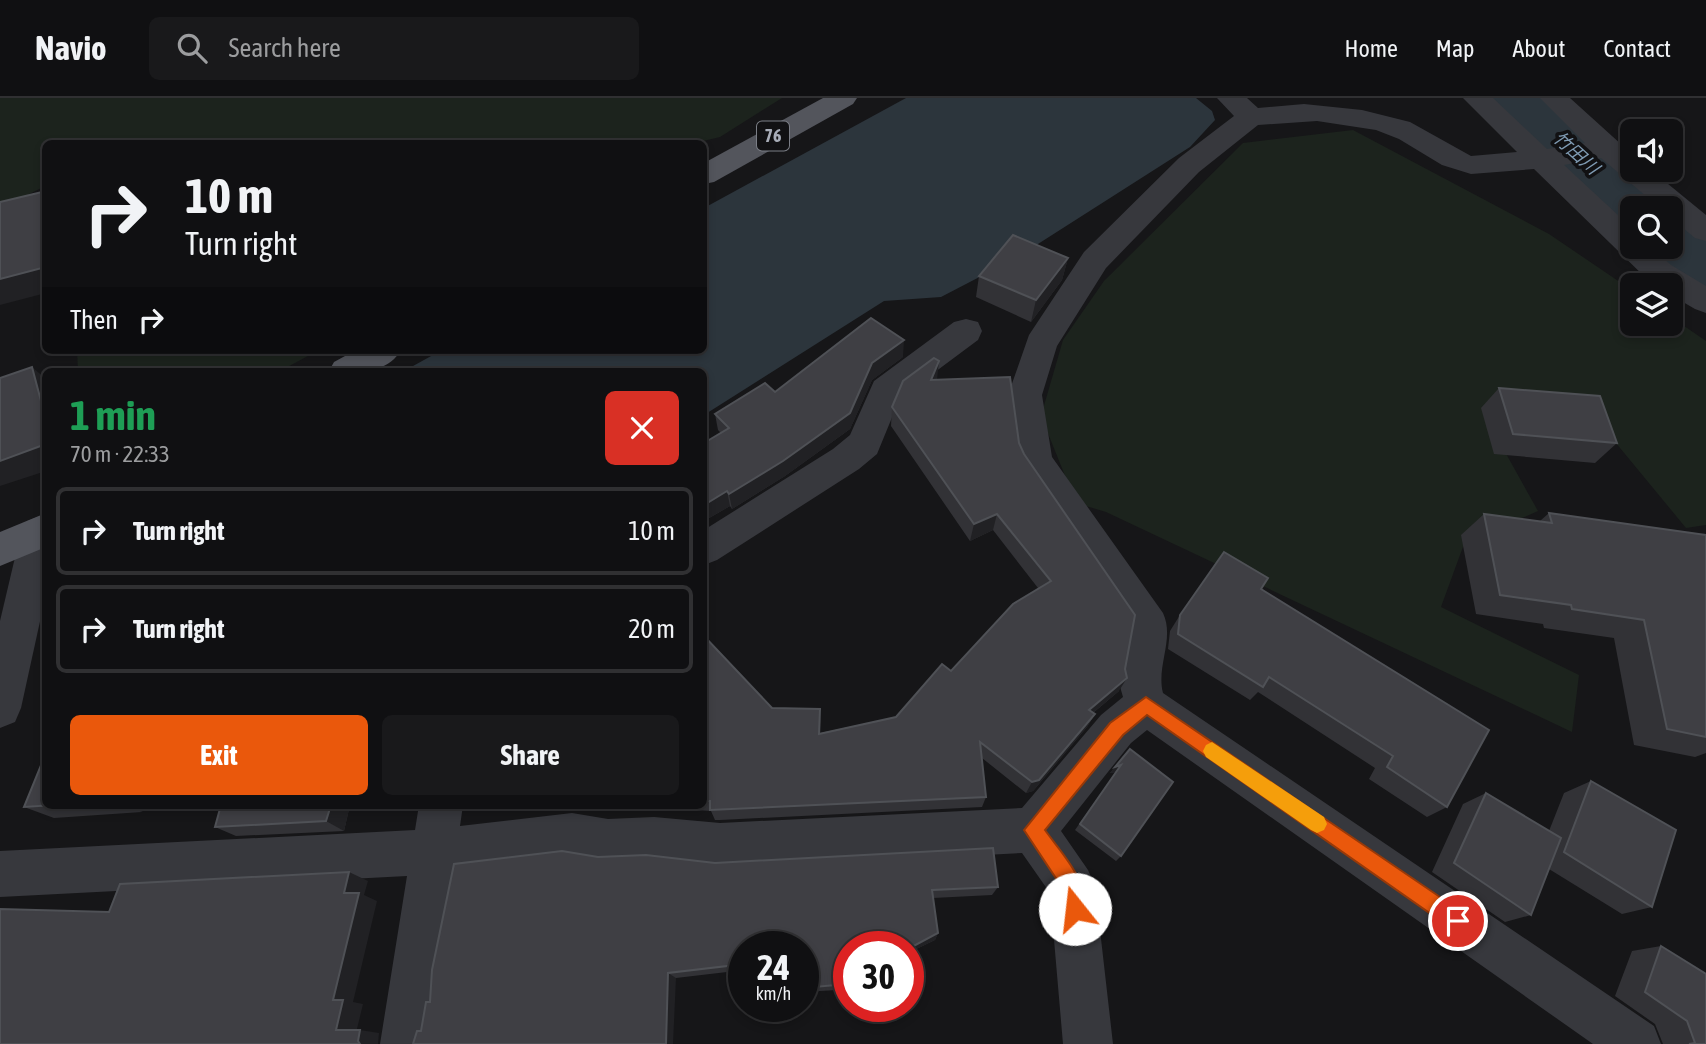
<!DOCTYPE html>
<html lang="en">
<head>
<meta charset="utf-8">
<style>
  :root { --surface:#101012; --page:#19191b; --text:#f1f3f6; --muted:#9c9d9f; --line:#303032; --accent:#ea580c }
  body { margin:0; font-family:"Asap Condensed","Noto Sans JP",sans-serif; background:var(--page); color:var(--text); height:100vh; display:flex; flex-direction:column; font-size:26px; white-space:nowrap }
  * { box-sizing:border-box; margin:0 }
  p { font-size:23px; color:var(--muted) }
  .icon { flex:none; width:38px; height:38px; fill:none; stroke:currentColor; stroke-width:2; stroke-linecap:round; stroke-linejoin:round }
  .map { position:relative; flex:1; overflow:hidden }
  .sheet { position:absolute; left:42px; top:270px; width:665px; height:441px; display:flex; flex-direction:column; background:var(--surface); border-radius:10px; box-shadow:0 4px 10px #0003,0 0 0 2px var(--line) }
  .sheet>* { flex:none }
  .hud { position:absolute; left:42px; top:42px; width:665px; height:214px; border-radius:10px; box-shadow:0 4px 10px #0003,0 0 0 2px var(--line); background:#101012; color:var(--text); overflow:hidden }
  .buttons { position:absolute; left:1620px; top:21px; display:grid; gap:14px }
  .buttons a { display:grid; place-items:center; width:63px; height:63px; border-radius:10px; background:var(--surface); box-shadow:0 4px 10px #0003,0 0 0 2px var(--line); font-size:35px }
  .speed { position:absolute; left:728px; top:833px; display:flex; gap:14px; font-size:35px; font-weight:700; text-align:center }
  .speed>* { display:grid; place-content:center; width:91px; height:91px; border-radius:50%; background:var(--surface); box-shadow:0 4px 10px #0003,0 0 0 2px var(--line); line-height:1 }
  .speed small { font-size:18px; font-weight:400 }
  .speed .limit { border:10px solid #d22; background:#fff; color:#111 }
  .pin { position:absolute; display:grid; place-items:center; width:60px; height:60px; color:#fff; margin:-30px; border:4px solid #fff; border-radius:50%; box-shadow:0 2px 7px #0007 }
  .me { position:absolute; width:77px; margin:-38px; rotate:344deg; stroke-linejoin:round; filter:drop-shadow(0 0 5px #0008) }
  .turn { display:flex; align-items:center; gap:24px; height:147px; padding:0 28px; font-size:32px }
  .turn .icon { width:91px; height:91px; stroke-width:2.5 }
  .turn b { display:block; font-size:49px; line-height:60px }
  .then { display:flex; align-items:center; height:66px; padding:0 28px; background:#0003; gap:14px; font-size:26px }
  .round { display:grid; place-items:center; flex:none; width:74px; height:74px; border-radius:10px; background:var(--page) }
  .headline { display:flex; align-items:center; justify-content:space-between; height:119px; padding:0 28px }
  h1 { font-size:42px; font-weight:700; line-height:52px; color:#1e9e55 }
  .cta { display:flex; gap:14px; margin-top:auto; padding:14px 28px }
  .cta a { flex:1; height:80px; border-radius:10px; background:var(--accent); color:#fff; font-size:28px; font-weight:700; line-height:80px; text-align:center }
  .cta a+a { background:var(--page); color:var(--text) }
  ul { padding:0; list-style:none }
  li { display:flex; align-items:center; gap:21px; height:88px; margin:0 14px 10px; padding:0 14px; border:4px solid var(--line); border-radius:10px }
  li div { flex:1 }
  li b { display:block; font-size:26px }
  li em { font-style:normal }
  header { display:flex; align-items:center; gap:42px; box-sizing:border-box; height:98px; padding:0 35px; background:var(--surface); border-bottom:2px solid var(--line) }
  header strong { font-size:33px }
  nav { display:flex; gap:38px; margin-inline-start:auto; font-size:24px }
  .search { width:490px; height:63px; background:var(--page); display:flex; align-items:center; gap:18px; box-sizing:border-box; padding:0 24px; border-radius:10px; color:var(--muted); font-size:26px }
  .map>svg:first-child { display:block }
  .green { fill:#1c231d }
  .water { fill:#2c353c }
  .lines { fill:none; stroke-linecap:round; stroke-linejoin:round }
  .river { fill:#2c353c; fill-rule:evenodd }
  .minor { fill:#37383d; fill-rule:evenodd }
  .primary { fill:#53555c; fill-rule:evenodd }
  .wall { fill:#323236 }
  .shaded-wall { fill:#212124 }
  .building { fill:#3f3f44; stroke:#4f5156; stroke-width:2 }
  .route { fill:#ea580c; stroke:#983908; stroke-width:2 }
  .slow { fill:#f59e0b }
  .labels { text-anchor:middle; stroke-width:7; stroke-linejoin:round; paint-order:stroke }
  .shield { fill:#111113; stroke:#7b7e86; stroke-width:2 }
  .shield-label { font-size:18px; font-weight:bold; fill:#a8adb8 }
  .far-water-label { font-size:18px; font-style:italic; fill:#7f9bb3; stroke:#111113 }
</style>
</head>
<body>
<header>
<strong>Navio</strong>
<div class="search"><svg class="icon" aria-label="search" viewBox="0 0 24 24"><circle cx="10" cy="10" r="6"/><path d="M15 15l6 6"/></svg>Search here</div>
<nav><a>Home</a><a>Map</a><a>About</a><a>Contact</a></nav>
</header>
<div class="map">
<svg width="1706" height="946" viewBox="0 0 1706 946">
  <rect width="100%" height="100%" fill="#161618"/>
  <g class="green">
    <polygon points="0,0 782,0 720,39 695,45 46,46 45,88 0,111"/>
    <polygon points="1353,32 1549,136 1633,193 1633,226 1671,226 1671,219 1706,243 1706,427 1686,430 1578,299 1485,318 1538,413 1464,446 1441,509 1579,577 1572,634 1106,414 1076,405 1041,318 1063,242 1104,183 1243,45"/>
    <polygon points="77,252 319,252 280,273 78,273"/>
  </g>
  <polygon class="water" points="906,0 1196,0 1212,13 1215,22 1190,49 1016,160 941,199 884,203 704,317 704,273 404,273 442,252 704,252 704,110"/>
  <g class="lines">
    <g class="river">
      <polygon points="1482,0 1554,0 1633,68 1633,72 1637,72 1661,93 1672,110 1633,110 1633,133 1611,127 1492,14"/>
      <path d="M1671 116 1697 123 1706 130V194C1680 187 1654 173 1639 149H1671Z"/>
    </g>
    <g class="minor">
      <path d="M1217 0H1247L1258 10 1304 6 1362 12 1410 24 1471 58 1517 54 1463 0H1493L1547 51 1585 45 1540 0H1570L1633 57V72H1651L1706 117V143L1695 140 1671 120V110H1660L1601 60 1564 67 1633 131V149H1651L1671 167 1706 188V215L1695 211 1671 197V187H1656L1649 183 1534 71 1471 76 1442 67 1399 41 1376 32 1317 23 1258 27 1199 74 1106 170 1057 248 1042 297 1052 359 1163 515C1175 541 1156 568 1163 595L1654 928 1661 946H1593L1147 632 1131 645 1061 733 1088 772 1095 788 1113 946H1063L1050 795 1022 755 720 771 654 763 608 765 572 759 454 774 430 946H380L407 778 0 799V753L415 732 419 707H463L460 728 572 715 608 721 654 719 720 725 1022 710 1101 617 1123 599 1119 585 1129 531 1022 373 1017 363 1008 297 1029 237 1084 154 1179 60 1234 18Z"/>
      <polygon points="966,221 978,224 982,233 978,242 900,300 877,356 859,371 717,462 704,467 704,432 833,351 850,337 874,283 954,224"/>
      <polygon points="40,418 46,420 46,496 21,610 15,624 0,630 0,523 21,434 27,423"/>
    </g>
    <g class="primary">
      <polygon points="823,0 857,0 853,6 714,84 704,86 704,65"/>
      <path d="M356 252H401C386 278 355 273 329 273L334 264Z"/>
      <polygon points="46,415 46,449 0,468 0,434"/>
    </g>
  </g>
  <g class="wall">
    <polygon points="1068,160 1062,182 1031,224 976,199 979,178"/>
    <polygon points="903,259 872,282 850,331 785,378 732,411 730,408 704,423 721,335 718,332 715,316 775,294"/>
    <polygon points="937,282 1019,345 1119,593 1093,615 1095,616 1087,629 1033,693 1026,695 982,660 986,699 982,709 720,722 715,722 711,713 610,707 704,707 704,538 772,610 820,611 820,635 896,619 951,573 1038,490 993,432 970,443 891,328 892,309"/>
    <polygon points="1499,290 1617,345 1595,365 1494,356 1481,310"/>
    <polygon points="1549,415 1706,437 1706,655 1695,659 1634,647 1614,540 1544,530 1543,526 1476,516 1461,437 1484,416 1540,423"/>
    <polygon points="1261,491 1447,709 1427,719 1369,681 1375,670 1258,594 1250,602 1168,551 1170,533 1180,517"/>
    <polygon points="1130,651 1121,758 1116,763 1075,732 1116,674 1110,675"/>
    <polygon points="1591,683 1652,809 1622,816 1549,771 1531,817 1505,824 1432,774 1463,706 1486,695 1549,733 1564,695"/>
    <polygon points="46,707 144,707 142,714 54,720 24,709"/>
    <polygon points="350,707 344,733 236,738 215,729"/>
    <polygon points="598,759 715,765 998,789 992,797 933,800 938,835 935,842 908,855 908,849 849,849 849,886 837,892 803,894 803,849 744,849 744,872 676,880 421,933 430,904"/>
    <polygon points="1661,848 1706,946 1663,946 1655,926 1615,898 1632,853"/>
  </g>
  <g class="shaded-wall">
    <polygon points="42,94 46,98 46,123 42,119"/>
    <polygon points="46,154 46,195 0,207 0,181 42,155"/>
    <polygon points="1068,160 1062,182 1031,224 1036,202"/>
    <polygon points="904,242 903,259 872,282 850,331 785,378 732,411 729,396 872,265"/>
    <polygon points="939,263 937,282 931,282"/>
    <polygon points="32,269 46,281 46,322"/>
    <polygon points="46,346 46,373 0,388 0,363"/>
    <polygon points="727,393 730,408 704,423 704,407"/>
    <polygon points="997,416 993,432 970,443 974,426"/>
    <polygon points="1127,580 1119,593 1082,624 1089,612"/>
    <polygon points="820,611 821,623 820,648 819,636"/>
    <polygon points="1095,616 1087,629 1033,693 1026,695 1032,684"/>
    <polygon points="1121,667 1116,674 1110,675 1115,669"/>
    <polygon points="126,707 144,707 142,714"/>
    <polygon points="331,707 350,707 344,733 326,723"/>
    <polygon points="349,774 368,783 364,797 377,803 353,904 363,906 356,935 336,932 333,902 344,795"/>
    <polygon points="938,835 935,842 908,855 908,851"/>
    <polygon points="668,875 676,880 673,946 666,946"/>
    <polygon points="849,881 849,886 837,892 836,887"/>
    <polygon points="360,932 379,935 378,946 360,946 358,943"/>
  </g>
  <g class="building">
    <polygon points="42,94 42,119 46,119 46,154 42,155 42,170 0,181 0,104"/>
    <polygon points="1013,137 1068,160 1036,202 979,178"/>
    <polygon points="871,220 904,242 872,265 850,315 783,363 729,396 727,393 704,407 704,345 729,330 715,316 765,285 775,294"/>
    <polygon points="934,260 939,263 931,282 1010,279 1019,345 1024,356 1135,517 1125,571 1127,580 1089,612 1095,616 1039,682 1032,684 980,644 986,699 710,712 710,703 704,703 704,538 772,610 820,611 819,636 896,619 942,566 951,573 1013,506 1051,483 997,416 974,426 892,309 903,283"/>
    <polygon points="32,269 46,322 46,346 0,363 0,280"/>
    <polygon points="1499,290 1600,298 1617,345 1513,336"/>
    <polygon points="1549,415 1706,437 1706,639 1667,631 1644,522 1572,511 1571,507 1500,497 1484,416 1552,425"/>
    <polygon points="1224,454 1268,480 1261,491 1489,632 1447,709 1387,669 1393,658 1269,579 1263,589 1178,536 1180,517"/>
    <polygon points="1130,651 1173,684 1121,758 1080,726 1121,667 1115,669"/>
    <polygon points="46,655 46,707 55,707 24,709"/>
    <polygon points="1591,683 1676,732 1652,809 1564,754"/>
    <polygon points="1486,695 1561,740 1531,817 1454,765"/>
    <polygon points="221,707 331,707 326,723 215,729"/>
    <polygon points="993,750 998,789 932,792 938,835 908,851 908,849 849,849 849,881 836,887 803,890 803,849 744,849 744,866 668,875 666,946 413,946 417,933 421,933 426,904 430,904 432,872 454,766 562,753 598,759 646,757 715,765"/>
    <polygon points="349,774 344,795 359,795 333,902 343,902 336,932 360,932 358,943 360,946 0,946 0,811 109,814 120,786"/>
    <polygon points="1661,848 1706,876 1706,946 1689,946 1695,945 1687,923 1645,894"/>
  </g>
  <path class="route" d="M1146 599 1465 816 1467 823 1465 830 1458 833 1451 830 1147 617 1123 637 1045 732C1061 755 1094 787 1081 817L1075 820 1068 817 1063 791 1024 732 1110 625Z"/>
  <polygon class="slow" points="1212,644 1324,719 1327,726 1324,732 1317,735 1311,732 1206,659 1203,653 1206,647"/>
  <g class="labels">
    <rect class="shield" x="757" y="23.5" width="32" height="29" rx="5"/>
    <g class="shield-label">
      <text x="773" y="44">76</text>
    </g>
    <g class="far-water-label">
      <text transform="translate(1576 55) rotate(42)" y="6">竹田川</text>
    </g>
  </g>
</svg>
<div class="buttons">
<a><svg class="icon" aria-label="sound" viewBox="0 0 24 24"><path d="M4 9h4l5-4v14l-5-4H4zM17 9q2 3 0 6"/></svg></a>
<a><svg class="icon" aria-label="search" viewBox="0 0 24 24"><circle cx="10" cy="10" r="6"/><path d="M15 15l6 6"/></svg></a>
<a><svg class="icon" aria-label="layers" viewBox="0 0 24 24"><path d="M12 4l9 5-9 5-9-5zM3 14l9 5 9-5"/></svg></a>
</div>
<div class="speed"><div>24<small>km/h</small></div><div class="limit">30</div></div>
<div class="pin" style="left:1458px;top:823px;background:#d93025"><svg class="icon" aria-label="arrive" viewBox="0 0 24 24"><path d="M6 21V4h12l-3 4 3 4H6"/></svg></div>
<svg class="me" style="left:1075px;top:811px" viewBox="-20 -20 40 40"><circle r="19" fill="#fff"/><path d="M0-13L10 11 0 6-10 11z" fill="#ea580c"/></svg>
<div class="hud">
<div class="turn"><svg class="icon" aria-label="right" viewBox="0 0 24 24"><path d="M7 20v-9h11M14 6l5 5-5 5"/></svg><div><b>10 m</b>Turn right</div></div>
<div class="then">Then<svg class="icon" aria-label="right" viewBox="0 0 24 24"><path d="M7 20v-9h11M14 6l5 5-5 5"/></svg></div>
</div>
<section class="sheet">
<div class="headline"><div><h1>1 min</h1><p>70 m · 22:33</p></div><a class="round" style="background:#d93025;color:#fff"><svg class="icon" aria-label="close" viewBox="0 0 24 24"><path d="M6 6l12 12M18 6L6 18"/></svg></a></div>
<ul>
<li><svg class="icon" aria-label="right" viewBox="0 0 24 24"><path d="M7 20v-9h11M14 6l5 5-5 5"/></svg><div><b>Turn right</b></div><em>10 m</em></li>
<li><svg class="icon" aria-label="right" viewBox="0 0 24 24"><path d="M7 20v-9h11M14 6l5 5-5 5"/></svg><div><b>Turn right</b></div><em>20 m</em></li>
</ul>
<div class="cta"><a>Exit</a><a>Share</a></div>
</section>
</div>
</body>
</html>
